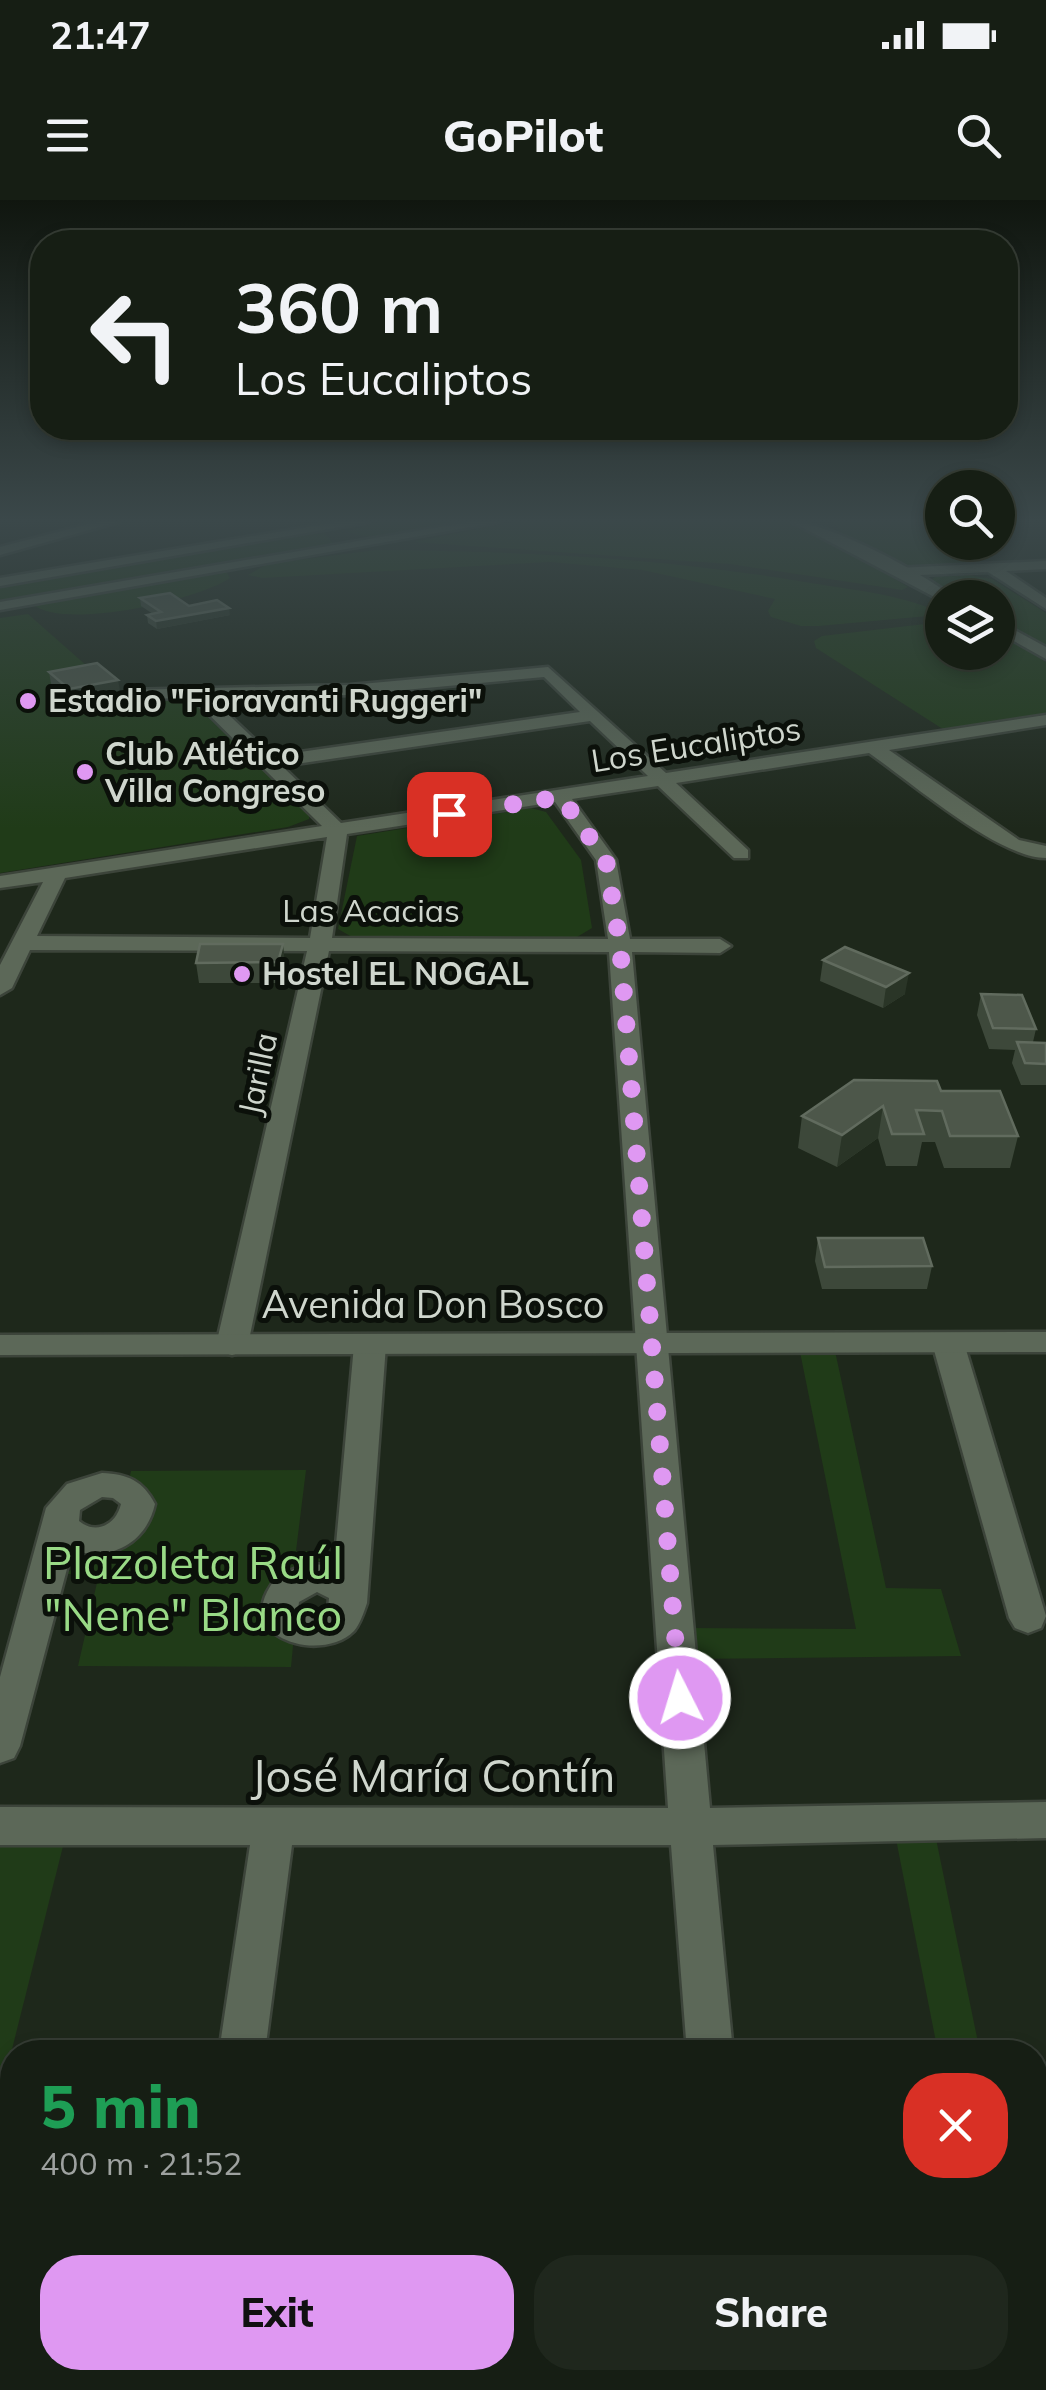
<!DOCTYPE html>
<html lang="en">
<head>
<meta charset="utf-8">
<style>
  :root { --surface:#161e14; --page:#1f271d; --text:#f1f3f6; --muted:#9ea2a0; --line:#353c34; --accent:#df98f2 }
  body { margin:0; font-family:Mulish,sans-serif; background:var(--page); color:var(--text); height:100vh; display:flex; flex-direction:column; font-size:38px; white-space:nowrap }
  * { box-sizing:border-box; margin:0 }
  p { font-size:32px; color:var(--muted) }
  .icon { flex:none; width:55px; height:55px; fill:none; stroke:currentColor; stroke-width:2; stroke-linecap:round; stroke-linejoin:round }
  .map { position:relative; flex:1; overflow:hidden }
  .sheet { position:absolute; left:0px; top:1840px; width:1048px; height:350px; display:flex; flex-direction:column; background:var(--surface); border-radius:40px 40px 0 0; box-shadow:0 5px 15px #0003,0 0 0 2px var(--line) }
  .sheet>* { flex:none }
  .banner { position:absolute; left:30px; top:30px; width:988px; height:210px; border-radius:40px; box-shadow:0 5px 15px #0003,0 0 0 2px var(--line); background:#161e14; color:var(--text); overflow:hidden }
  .buttons { position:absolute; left:925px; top:270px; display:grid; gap:20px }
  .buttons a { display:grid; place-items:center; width:90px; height:90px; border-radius:50%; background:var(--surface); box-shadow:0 5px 15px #0003,0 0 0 2px var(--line); font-size:50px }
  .pin { position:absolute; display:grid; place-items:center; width:85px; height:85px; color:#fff; margin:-42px; border-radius:20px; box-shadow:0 5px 15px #0006 }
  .me { position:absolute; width:110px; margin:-55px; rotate:355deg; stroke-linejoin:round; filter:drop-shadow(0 0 8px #0008) }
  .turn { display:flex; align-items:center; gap:35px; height:210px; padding:0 40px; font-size:45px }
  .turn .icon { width:130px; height:130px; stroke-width:2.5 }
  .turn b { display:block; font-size:70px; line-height:85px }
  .round { display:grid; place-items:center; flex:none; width:105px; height:105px; border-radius:40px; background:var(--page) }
  .headline { display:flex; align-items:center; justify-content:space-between; height:170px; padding:0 40px }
  h1 { font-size:60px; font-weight:800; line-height:75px; color:#1e9e55 }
  .cta { display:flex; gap:20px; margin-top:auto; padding:20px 40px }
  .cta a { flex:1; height:115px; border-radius:40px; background:var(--accent); color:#111; font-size:40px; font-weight:800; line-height:115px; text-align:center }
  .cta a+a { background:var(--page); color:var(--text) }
  .status { display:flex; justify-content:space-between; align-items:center; height:70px; padding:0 50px; background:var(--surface); direction:ltr }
  .status svg { height:28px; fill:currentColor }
  header { display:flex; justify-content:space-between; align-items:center; height:130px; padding:0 40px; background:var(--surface); font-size:45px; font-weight:800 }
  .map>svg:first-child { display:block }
  .green { fill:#203b18 }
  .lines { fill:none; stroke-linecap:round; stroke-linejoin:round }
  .street-casing { stroke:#3c443a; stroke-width:5 }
  .secondary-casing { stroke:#3c443a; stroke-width:5 }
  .street { fill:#5c6858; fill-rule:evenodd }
  .secondary { fill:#5c6858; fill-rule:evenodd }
  .wall { fill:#3d483a }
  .shaded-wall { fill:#2a3527 }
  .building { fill:#4d574a; stroke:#616b5e; stroke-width:2.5 }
  .route { stroke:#df98f2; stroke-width:18; stroke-dasharray:0 32.4 }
  .poi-dot { fill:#df98f2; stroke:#0b100a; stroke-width:4 }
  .labels { text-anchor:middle; stroke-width:10; stroke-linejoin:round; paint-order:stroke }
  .far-poi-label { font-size:32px; font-weight:bold; fill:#cfd6cd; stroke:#0b100a; text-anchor:start }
  .far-street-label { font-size:32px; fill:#cfd6cd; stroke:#0b100a }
  .street-label { font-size:38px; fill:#cfd6cd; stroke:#0b100a }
  .near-park-label { font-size:45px; fill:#99da86; stroke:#0b100a }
  .near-street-label { font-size:45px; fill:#cfd6cd; stroke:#0b100a }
</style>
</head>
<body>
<div class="status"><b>21:47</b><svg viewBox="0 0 49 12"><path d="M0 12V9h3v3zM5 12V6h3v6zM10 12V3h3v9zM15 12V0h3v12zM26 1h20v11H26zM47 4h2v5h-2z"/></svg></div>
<header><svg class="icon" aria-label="menu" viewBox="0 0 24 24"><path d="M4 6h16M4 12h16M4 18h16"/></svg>GoPilot<svg class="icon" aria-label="search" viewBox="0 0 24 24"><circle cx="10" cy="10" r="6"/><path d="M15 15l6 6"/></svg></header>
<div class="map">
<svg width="1046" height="2190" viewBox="0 0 1046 2190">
  <rect width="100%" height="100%" fill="#1e281b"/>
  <g class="green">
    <path d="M380 322H474C444 326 372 346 348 331Z"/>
    <polygon points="512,322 789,322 822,334 908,387 902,390 730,364 413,342"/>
    <polygon points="834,322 913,322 977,367 906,370 844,337"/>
    <polygon points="308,333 325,334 333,343 0,401 0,385"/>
    <path d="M376 350C521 351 668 358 811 383 853 390 898 394 937 411L928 416 819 426H801L771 417 768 411 775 399 642 370 550 362 262 378 248 375 267 364Z"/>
    <path d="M226 371 230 378C198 400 63 431 32 404Z"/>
    <polygon points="969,375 992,379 1046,413 1046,448 998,420 998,398 957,397 929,382 935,377"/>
    <polygon points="28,414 121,496 185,495 309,614 309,619 288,627 0,673 0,418"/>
    <polygon points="942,422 942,452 998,452 998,433 1046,462 1046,520 949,533 816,448 814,441 822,436"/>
    <polygon points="531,608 546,612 581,660 592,728 577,737 352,737 338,729 357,636"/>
    <polygon points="835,1151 886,1388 941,1389 961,1456 687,1459 683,1428 856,1429 800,1152"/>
    <polygon points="306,1270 296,1351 336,1351 300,1373 291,1467 78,1466 99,1374 64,1374 134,1336 129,1280 131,1271"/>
    <polygon points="895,1634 935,1634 980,1852 938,1852"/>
    <polygon points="0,1645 63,1646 0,1897"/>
    <polygon points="1035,1970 1046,1971 1046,2120 1035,2120"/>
  </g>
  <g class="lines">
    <g class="street-casing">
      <g id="street">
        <polygon points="96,322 118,322 0,355 0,347"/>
        <polygon points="338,322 369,322 0,386 0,378"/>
        <polygon points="1046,361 1046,369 1006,371 1046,398 1046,409 988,372 897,376 890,372 897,368"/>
        <path d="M548 467 666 573 1046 515V525L889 550 1019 640 1046 646V658C998 658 911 582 869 553L676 583 748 650V658H734L658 586 572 599 616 660 630 739H720L731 746 720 753 632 752 710 1608 1046 1602V1638L713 1645 733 1852H687L671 1645H292L265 1852H219L250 1645H0V1607L668 1608 609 752 329 751 248 1145 243 1152 232 1155 221 1152 216 1145 307 751 30 750 12 788 0 795V765L43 682 0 688V676L322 626 192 498 132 499 126 498V490L350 485ZM544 477 580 512 272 556 211 498 350 495ZM590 521 648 576 341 623 282 566ZM555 602 596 660 608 739 332 738 347 634ZM327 637 310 738 37 736 65 678Z"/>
        <polygon points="948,1133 959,1136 964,1143 1046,1416 1041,1428 1028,1433 1015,1428 1009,1418 932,1143 937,1136"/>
        <path d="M370 1135 381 1138 386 1145 367 1403C364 1412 360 1424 354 1431 324 1462 242 1441 267 1392 272 1382 278 1375 289 1371 304 1365 319 1362 334 1367L354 1145 359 1138ZM317 1392 329 1398 328 1410 318 1416H303L298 1410 299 1402Z"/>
        <path d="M102 1273C128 1274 143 1281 155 1304 146 1344 110 1362 72 1350L20 1546 14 1558 0 1563V1477L46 1308 67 1284ZM102 1297 113 1298 121 1304C116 1325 96 1335 79 1321L80 1310Z"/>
        <polygon points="170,2178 224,2178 222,2190 168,2190"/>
        <polygon points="712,2178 766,2178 767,2190 713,2190"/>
      </g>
    </g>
    <g class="secondary-casing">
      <g id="secondary">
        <polygon points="469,322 499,322 0,410 0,402"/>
        <path d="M792 322C828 322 926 374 954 398H942V401Z"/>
        <polygon points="998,421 1046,447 1046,459 998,432"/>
        <polygon points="1046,1132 1046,1152 0,1155 0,1135"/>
      </g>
    </g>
    <use href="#street" class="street"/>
    <use href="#secondary" class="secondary"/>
  </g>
  <g class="wall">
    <polygon points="140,398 189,406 230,415 157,429 148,423 147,415 153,414 141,406"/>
    <polygon points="49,472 121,496 72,506 52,489"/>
    <polygon points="200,744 285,764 280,783 199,783 196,763"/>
    <polygon points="823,760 905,794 883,808 820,781"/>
    <polygon points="981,794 1036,829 1033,842 1046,843 1046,885 1021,885 1012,863 1015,850 989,849 977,815"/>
    <polygon points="941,891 1018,936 1010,968 944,968 935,942 922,942 917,966 886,966 878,938 837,967 798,948 802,916"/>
    <polygon points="818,1038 932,1066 927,1089 822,1089 815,1061"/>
  </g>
  <g class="shaded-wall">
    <polygon points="229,408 230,415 157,429 156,421"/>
    <polygon points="118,480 121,496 72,506 69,489"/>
    <polygon points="283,744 285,764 280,783 278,762"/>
    <polygon points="909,773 905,794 883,808 886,787"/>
    <polygon points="883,906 878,938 837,967 842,935"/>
  </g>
  <g class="building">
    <polygon points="170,393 189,406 217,400 229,408 156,421 147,415 161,412 140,398"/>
    <polygon points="97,463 118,480 69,489 49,472"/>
    <polygon points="200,744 283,744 278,762 196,763"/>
    <polygon points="845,747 909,773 886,787 823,760"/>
    <polygon points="981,794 1022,795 1036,829 993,828"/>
    <polygon points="1017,842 1046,843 1046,864 1025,863"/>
    <polygon points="854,880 937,881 941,891 1000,891 1018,936 950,936 942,911 916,910 924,934 892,934 883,906 842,935 802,916"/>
    <polygon points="818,1038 923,1038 932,1066 825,1067"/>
  </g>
  <linearGradient id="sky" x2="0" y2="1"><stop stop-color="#10160f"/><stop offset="0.51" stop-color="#3b484a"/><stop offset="1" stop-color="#3b484a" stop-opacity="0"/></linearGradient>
  <rect width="1046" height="629" fill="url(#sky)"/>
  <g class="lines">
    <polyline class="route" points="449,614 561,597 606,660 620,745 680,1498"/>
  </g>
  <g class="poi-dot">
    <circle cx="28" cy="501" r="10"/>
    <circle cx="85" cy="572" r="10"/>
    <circle cx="242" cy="774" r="10"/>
  </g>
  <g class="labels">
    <g class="far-poi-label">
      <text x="48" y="512">Estadio "Fioravanti Ruggeri"</text>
      <text x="105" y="565">Club Atlético<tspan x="105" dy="37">Villa Congreso</tspan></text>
      <text x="262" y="785">Hostel EL NOGAL</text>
    </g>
    <g class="far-street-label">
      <text transform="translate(696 545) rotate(-9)" y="11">Los Eucaliptos</text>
      <text x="371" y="722">Las Acacias</text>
      <text transform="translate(258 874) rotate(-78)" y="11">Jarilla</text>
    </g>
    <g class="street-label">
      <text x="433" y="1118">Avenida Don Bosco</text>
    </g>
    <g class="near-park-label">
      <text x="193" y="1379">Plazoleta Raúl<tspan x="193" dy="52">"Nene" Blanco</tspan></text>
    </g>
    <g class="near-street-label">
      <text x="433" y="1592">José María Contín</text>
    </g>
  </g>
</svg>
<div class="buttons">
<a><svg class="icon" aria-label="search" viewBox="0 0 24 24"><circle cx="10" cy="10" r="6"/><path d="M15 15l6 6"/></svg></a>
<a><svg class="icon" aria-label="layers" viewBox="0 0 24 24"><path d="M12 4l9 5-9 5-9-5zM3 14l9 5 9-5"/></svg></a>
</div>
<div class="pin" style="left:449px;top:614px;background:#d93025"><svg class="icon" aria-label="arrive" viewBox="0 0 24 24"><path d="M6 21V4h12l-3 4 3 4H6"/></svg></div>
<svg class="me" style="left:680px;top:1498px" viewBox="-20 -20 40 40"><circle r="17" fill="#df98f2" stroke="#fff" stroke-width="3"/><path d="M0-11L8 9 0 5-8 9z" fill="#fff"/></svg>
<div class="banner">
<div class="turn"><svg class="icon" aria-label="left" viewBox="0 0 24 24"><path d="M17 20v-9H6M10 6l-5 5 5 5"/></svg><div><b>360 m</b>Los Eucaliptos</div></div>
</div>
<section class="sheet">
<div class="headline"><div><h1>5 min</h1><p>400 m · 21:52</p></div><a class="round" style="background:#d93025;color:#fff"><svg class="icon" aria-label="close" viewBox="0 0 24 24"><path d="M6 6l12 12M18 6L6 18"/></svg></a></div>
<div class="cta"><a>Exit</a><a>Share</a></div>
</section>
</div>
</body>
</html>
